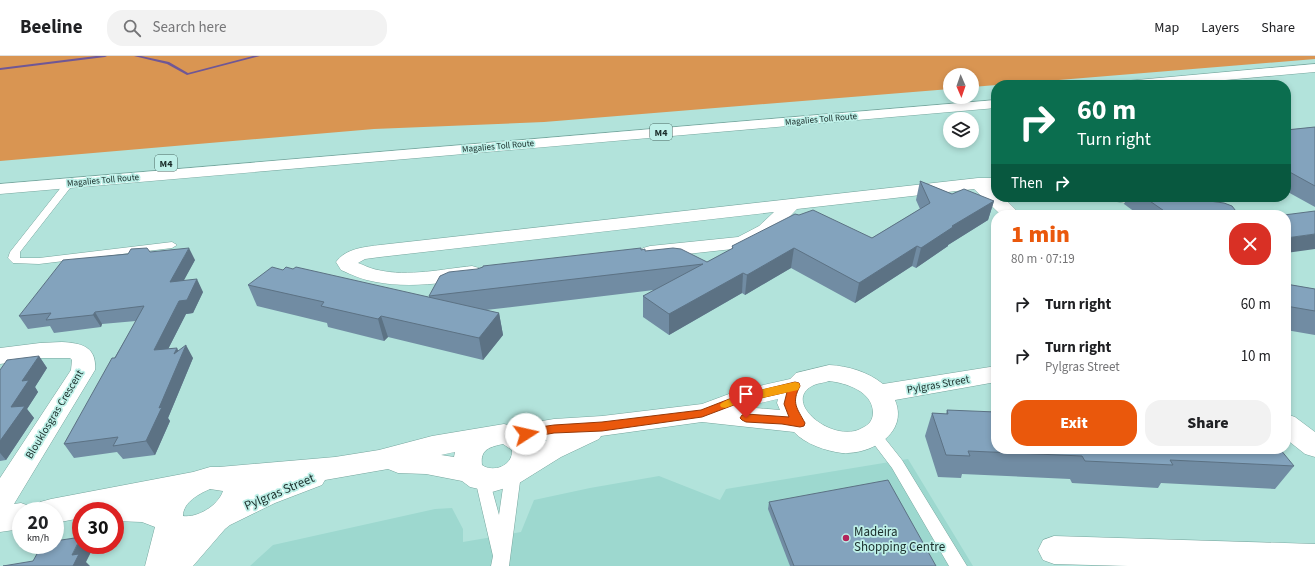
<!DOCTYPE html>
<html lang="en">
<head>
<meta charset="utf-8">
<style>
  :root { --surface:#fff; --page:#f2f2f2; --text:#202124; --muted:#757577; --line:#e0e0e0; --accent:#ea580c }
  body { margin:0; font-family:"Source Sans 3",sans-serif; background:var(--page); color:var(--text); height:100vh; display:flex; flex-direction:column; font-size:15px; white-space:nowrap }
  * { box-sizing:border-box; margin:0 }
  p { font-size:13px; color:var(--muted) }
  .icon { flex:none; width:22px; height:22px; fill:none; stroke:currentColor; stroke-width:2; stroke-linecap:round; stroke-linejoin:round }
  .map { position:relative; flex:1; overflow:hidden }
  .side { position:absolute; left:991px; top:154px; width:300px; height:244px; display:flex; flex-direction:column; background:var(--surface); border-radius:16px; box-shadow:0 2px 6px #0003 }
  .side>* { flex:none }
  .banner { position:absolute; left:991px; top:24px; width:300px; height:122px; border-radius:16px; box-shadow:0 2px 6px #0003; background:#0b6e4f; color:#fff; overflow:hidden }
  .needle { width:26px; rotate:178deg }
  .buttons { position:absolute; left:943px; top:12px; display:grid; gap:8px }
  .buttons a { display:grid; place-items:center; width:36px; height:36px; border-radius:50%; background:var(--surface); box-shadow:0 2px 6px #0003; font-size:20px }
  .speed { position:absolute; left:12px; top:446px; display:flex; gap:8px; font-size:20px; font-weight:700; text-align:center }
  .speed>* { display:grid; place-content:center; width:52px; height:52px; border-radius:50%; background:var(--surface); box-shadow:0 2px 6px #0003; line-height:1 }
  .speed small { font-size:10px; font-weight:400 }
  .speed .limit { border:6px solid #d22; background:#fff; color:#111 }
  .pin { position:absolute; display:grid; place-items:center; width:34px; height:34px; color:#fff; margin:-41px -17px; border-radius:50% 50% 50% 0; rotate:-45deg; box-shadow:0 0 4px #0007 }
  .pin .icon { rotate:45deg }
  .me { position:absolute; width:44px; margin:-22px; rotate:80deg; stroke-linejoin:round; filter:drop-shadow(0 0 3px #0008) }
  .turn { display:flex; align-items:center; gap:14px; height:84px; padding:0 20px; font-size:18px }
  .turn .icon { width:52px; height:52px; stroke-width:2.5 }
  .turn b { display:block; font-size:28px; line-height:34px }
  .then { display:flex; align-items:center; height:38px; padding:0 20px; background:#0003; gap:8px; font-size:15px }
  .round { display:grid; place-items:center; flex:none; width:42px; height:42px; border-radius:16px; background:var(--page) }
  .headline { display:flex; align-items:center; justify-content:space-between; height:68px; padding:0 20px }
  h1 { font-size:24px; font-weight:800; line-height:30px; color:var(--accent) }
  .primary-button { display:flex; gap:8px; margin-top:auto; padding:8px 20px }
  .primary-button a { flex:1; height:46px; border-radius:16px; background:var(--accent); color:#fff; font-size:16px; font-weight:800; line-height:46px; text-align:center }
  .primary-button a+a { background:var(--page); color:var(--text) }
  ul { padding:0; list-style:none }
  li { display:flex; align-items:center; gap:12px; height:52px; padding:0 20px }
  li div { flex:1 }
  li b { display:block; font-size:15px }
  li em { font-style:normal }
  header { display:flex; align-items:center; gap:24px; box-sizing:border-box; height:56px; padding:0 20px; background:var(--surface); border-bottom:1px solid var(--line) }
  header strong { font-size:19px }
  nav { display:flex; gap:22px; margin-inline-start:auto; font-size:14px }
  .search { width:280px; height:36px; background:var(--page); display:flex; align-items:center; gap:10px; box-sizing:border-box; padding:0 14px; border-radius:16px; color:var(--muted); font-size:15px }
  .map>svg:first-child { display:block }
  .built { fill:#9dd8cf }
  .green { fill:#d99552 }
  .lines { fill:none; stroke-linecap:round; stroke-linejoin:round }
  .stream { fill:#6f5796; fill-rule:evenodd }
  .service-casing { stroke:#76a69e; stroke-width:1 }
  .minor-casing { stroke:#76a69e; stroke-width:1 }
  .motorway-casing { stroke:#76a69e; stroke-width:1 }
  .service { fill:#fff; fill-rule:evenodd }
  .minor { fill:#fff; fill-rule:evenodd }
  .motorway { fill:#fff; fill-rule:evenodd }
  .wall { fill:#718ca3 }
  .shaded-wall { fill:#5c7284 }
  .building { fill:#83a3bd; stroke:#5c7284 }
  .route { fill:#ea580c; stroke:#983908 }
  .slow { fill:#f59e0b }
  .poi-dot { fill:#b2245b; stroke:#bef0e8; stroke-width:1.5 }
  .labels { text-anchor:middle; stroke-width:3.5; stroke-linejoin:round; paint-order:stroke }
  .far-street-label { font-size:9px; fill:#1a2d2a; stroke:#bef0e8 }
  .shield { fill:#bef0e8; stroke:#4b6863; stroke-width:1 }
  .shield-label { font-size:10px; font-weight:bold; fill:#1a2d2a }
  .street-label { font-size:11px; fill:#1a2d2a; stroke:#bef0e8 }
  .near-street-label { font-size:13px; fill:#1a2d2a; stroke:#bef0e8 }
  .near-poi-label { font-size:13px; fill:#1a2d2a; stroke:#bef0e8; text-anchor:start }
</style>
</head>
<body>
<header>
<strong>Beeline</strong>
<div class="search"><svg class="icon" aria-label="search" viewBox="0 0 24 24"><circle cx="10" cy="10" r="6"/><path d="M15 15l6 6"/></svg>Search here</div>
<nav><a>Map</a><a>Layers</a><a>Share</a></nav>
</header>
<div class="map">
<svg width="1315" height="510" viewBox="0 0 1315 510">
  <rect width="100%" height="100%" fill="#b2e3db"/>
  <polygon class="built" points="908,403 973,510 250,510 273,489 435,453 452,452 463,473 463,486 521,476 534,444 590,432 659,420 720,444 726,433"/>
  <polygon class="green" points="0,0 1315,0 1315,3 972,31 972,19 950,19 950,33 544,66 374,73 0,105"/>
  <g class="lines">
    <g class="stream">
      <polygon points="96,0 107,0 105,1 0,14 0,12"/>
      <polygon points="134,0 141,0 169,6 188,17 253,0 260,0 187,19 167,8"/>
    </g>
    <g class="service-casing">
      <g id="service">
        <polygon points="69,124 74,127 20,196 20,202 39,202 172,186 177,189 172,192 39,208 13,207 8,202 10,196 66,125"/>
        <polygon points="874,374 879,375 902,404 967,510 949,510 892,412 867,379 869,375"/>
        <polygon points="513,412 518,414 521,418 509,510 491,510 493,500 475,423 478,419 483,417 488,419 499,459 505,418 508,414"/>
      </g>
    </g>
    <g class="minor-casing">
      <g id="minor">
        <path d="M978 122H996V132H994L996 134V141H1003L1021 159H1001L974 133 797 153 773 178 749 190 742 192 650 202 643 200 640 196 643 192 650 190 738 181 759 170 774 156 380 201 365 203 358 207C364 209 371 213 378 214 409 221 442 213 472 210L479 212 482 216 479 220C450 228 405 232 376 226 363 224 352 219 341 214L336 206C346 192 365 191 380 189Z"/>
        <polygon points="1111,141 1151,141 1161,143 1164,147 1161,151 1155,152 1114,145"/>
        <path d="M62 286C82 287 97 291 95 314L14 448 21 447 32 451 33 455H21V473L0 476V422L71 314 72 304 70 302H40L0 308V292L40 287Z"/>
        <path d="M829 309C849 310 868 316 883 328L996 310V326L895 344C909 377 871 399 842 397 826 395 805 388 794 376L702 366 601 380 599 383 561 401 516 429 492 436 470 431 462 425 426 418 398 417 388 413 325 424 322 429 275 447 230 469 225 473 193 510H145L155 471 142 466 115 465V455H81V462L55 467V455H36L40 446 51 443 193 416 210 411H219L335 401 379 394 432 380 504 368 512 370 554 363 602 360 702 348 737 335 790 323 796 317ZM829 325C846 327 872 335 873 356 873 364 869 369 862 372 834 389 779 345 814 329 819 327 824 327 829 325ZM778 343 777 347 780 354 744 351ZM547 384 537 389 535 386ZM503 388 512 394C513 410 493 417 482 409 480 393 490 391 503 388ZM455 396 454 401 441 399ZM210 433 223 435C218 450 197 462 183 460 183 446 199 438 210 433Z"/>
        <polygon points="1286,358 1295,361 1315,376 1315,401 1305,398 1286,383"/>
        <polygon points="1054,480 1315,488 1315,510 1128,510 1054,508 1043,504 1038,494 1043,484"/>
      </g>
    </g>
    <g class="motorway-casing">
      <g id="motorway">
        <polygon points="1315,8 1315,16 1170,29 1119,29 1121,26 1126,25"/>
        <polygon points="996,44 996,52 0,138 0,128"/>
      </g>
    </g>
    <use href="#service" class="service"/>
    <use href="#minor" class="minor"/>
    <use href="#motorway" class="motorway"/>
  </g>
  <g class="wall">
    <polygon points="1315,71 1315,151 1286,135 1286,74"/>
    <polygon points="920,125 952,138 994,145 988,164 948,189 948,190 916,212 912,210 855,247 791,212 745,239 742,237 669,279 643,261 643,240 654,234 486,254 499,257 503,279 483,304 388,281 384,285 328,271 327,267 257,250 248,229 429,241 429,240 641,194 707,206 732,193 732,190 799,159 872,182 920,153 916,144"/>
    <polygon points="1127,141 1182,141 1239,159 1139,159 1124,148"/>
    <polygon points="150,196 195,204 183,225 203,236 193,257 186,258 168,293 178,294 193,302 168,362 170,365 155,399 123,403 117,396 74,402 64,388 136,265 102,268 101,271 54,277 50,270 28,273 19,260"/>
    <polygon points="1286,228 1315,233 1315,279 1286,274"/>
    <polygon points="39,300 47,312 35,331 38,336 27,353 34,362 6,404 0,405 0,314"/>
    <polygon points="947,354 1294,410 1275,433 1161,427 1158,432 1072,427 1070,423 962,418 961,422 938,421 925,380 932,357 946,358"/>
    <polygon points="769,446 936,510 790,510 768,453"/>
  </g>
  <g class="shaded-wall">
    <polygon points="994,145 988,164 948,189 948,190 916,212 921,192 952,170"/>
    <polygon points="1315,178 1315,193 1286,197 1286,182"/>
    <polygon points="917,190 912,210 855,247 859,227"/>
    <polygon points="189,192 195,204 176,239 170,226"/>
    <polygon points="794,192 791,212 745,239 747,219"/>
    <polygon points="743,217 742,237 669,279 669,258"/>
    <polygon points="197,223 203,236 193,257 186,258 161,307 154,294 179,245"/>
    <polygon points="95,256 102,268 101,271 93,259"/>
    <polygon points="499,257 503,279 483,304 479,282"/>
    <polygon points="381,260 388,281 384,285 378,263"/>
    <polygon points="186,289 193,302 168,362 170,365 155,399 146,385 159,352 174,298 177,292 181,300"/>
    <polygon points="39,300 47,312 35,331 38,336 27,353 34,362 6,404 0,397 0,385 11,351 22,325"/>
    <polygon points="81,482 81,489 88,489 92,494 86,506 90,510 73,510 72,499"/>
  </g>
  <g class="building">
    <polygon points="1315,71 1315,130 1286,114 1286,74"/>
    <polygon points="920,125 952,138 964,133 994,145 952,170 953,171 921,192 917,190 859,227 794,192 747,219 743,217 669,258 643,240 703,208 429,240 440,220 449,216 477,213 483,211 483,210 641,192 641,194 645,193 645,195 673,192 681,193 707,206 733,192 732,190 795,158 799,159 813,154 872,182 930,147"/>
    <polygon points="1144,141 1182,141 1202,144 1224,147 1232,150 1239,159 1170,159"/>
    <polygon points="1315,155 1315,178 1286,182 1286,159 1284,159"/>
    <polygon points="147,192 150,196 189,192 170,226 197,223 187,244 179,245 154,294 177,292 174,298 186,289 159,352 162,351 146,385 113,390 118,381 64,388 112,302 115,302 144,250 95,256 93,259 46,264 51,257 19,260 63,204 128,198 131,193"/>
    <polygon points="272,211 283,214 286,211 293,213 296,211 499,257 479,282 381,260 378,263 321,250 324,246 248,229"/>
    <polygon points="1286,228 1315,233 1315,255 1286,250"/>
    <polygon points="39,300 22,325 29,324 11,351 25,350 0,385 0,314 7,304"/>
    <polygon points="947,354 996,356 996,393 1280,393 1294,410 1170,404 1173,409 1085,405 1082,400 968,395 970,400 946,399 932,357 948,358"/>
    <polygon points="888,424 936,510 794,510 769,446"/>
    <polygon points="81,481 72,499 79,498 73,510 3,510 33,505 42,489 55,489 55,485"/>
  </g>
  <path class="route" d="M795 326 799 327 800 330C791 347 797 352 805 367L804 370 800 371 782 368 746 366 742 364 740 362 742 359 746 358 789 361 784 348 787 336 739 347 702 361 602 375 554 377 526 382 523 380 521 378 523 375 526 373 554 369 602 366 701 354 737 340Z"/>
  <path class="slow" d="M795 326 799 327 800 330 798 334 739 347 725 352 721 351 720 349C725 340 782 329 795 326Z"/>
  <circle class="poi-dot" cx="846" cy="482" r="4"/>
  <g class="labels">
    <g class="far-street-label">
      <text transform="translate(821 63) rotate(-5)" y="3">Magalies Toll Route</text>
      <text transform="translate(498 90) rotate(-5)" y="3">Magalies Toll Route</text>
      <text transform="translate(103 124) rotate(-5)" y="3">Magalies Toll Route</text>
    </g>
    <g class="shield">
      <rect x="650" y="68" width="22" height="16" rx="3"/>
      <rect x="155" y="99" width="22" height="16" rx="3"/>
    </g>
    <g class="shield-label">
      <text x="661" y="80">M4</text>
      <text x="166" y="111">M4</text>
    </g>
    <g class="street-label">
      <text transform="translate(938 328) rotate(-10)" y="4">Pylgras Street</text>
      <text transform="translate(54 358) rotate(-59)" y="4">Blouklosgras Crescent</text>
    </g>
    <g class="near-street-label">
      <text transform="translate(279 435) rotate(-23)" y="5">Pylgras Street</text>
    </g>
    <g class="near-poi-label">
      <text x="854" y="480">Madeira<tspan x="854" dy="15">Shopping Centre</tspan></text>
    </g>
  </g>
</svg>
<div class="buttons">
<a><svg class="needle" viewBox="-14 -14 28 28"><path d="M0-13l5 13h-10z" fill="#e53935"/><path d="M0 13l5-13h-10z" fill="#757577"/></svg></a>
<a><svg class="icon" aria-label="layers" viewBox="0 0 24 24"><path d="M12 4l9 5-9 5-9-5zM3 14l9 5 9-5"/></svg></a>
</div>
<div class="speed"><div>20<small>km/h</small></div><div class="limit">30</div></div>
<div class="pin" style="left:746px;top:362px;background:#d93025"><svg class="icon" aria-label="arrive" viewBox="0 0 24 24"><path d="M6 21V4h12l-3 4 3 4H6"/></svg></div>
<svg class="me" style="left:526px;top:378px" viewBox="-20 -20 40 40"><circle r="19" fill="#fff"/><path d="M0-13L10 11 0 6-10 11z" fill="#ea580c"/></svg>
<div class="banner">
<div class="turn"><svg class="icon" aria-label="right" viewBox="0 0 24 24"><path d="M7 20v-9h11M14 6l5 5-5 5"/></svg><div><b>60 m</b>Turn right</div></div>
<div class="then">Then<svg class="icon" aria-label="right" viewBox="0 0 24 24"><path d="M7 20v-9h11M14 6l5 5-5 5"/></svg></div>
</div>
<section class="side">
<div class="headline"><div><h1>1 min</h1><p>80 m · 07:19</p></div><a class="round" style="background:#d93025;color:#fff"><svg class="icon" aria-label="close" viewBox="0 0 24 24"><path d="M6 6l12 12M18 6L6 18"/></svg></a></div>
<ul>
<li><svg class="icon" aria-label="right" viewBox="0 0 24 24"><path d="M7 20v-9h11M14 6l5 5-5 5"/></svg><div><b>Turn right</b></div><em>60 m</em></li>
<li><svg class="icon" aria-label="right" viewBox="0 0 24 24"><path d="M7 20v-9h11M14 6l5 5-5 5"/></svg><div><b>Turn right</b><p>Pylgras Street</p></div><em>10 m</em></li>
</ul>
<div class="primary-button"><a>Exit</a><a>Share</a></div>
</section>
</div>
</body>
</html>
